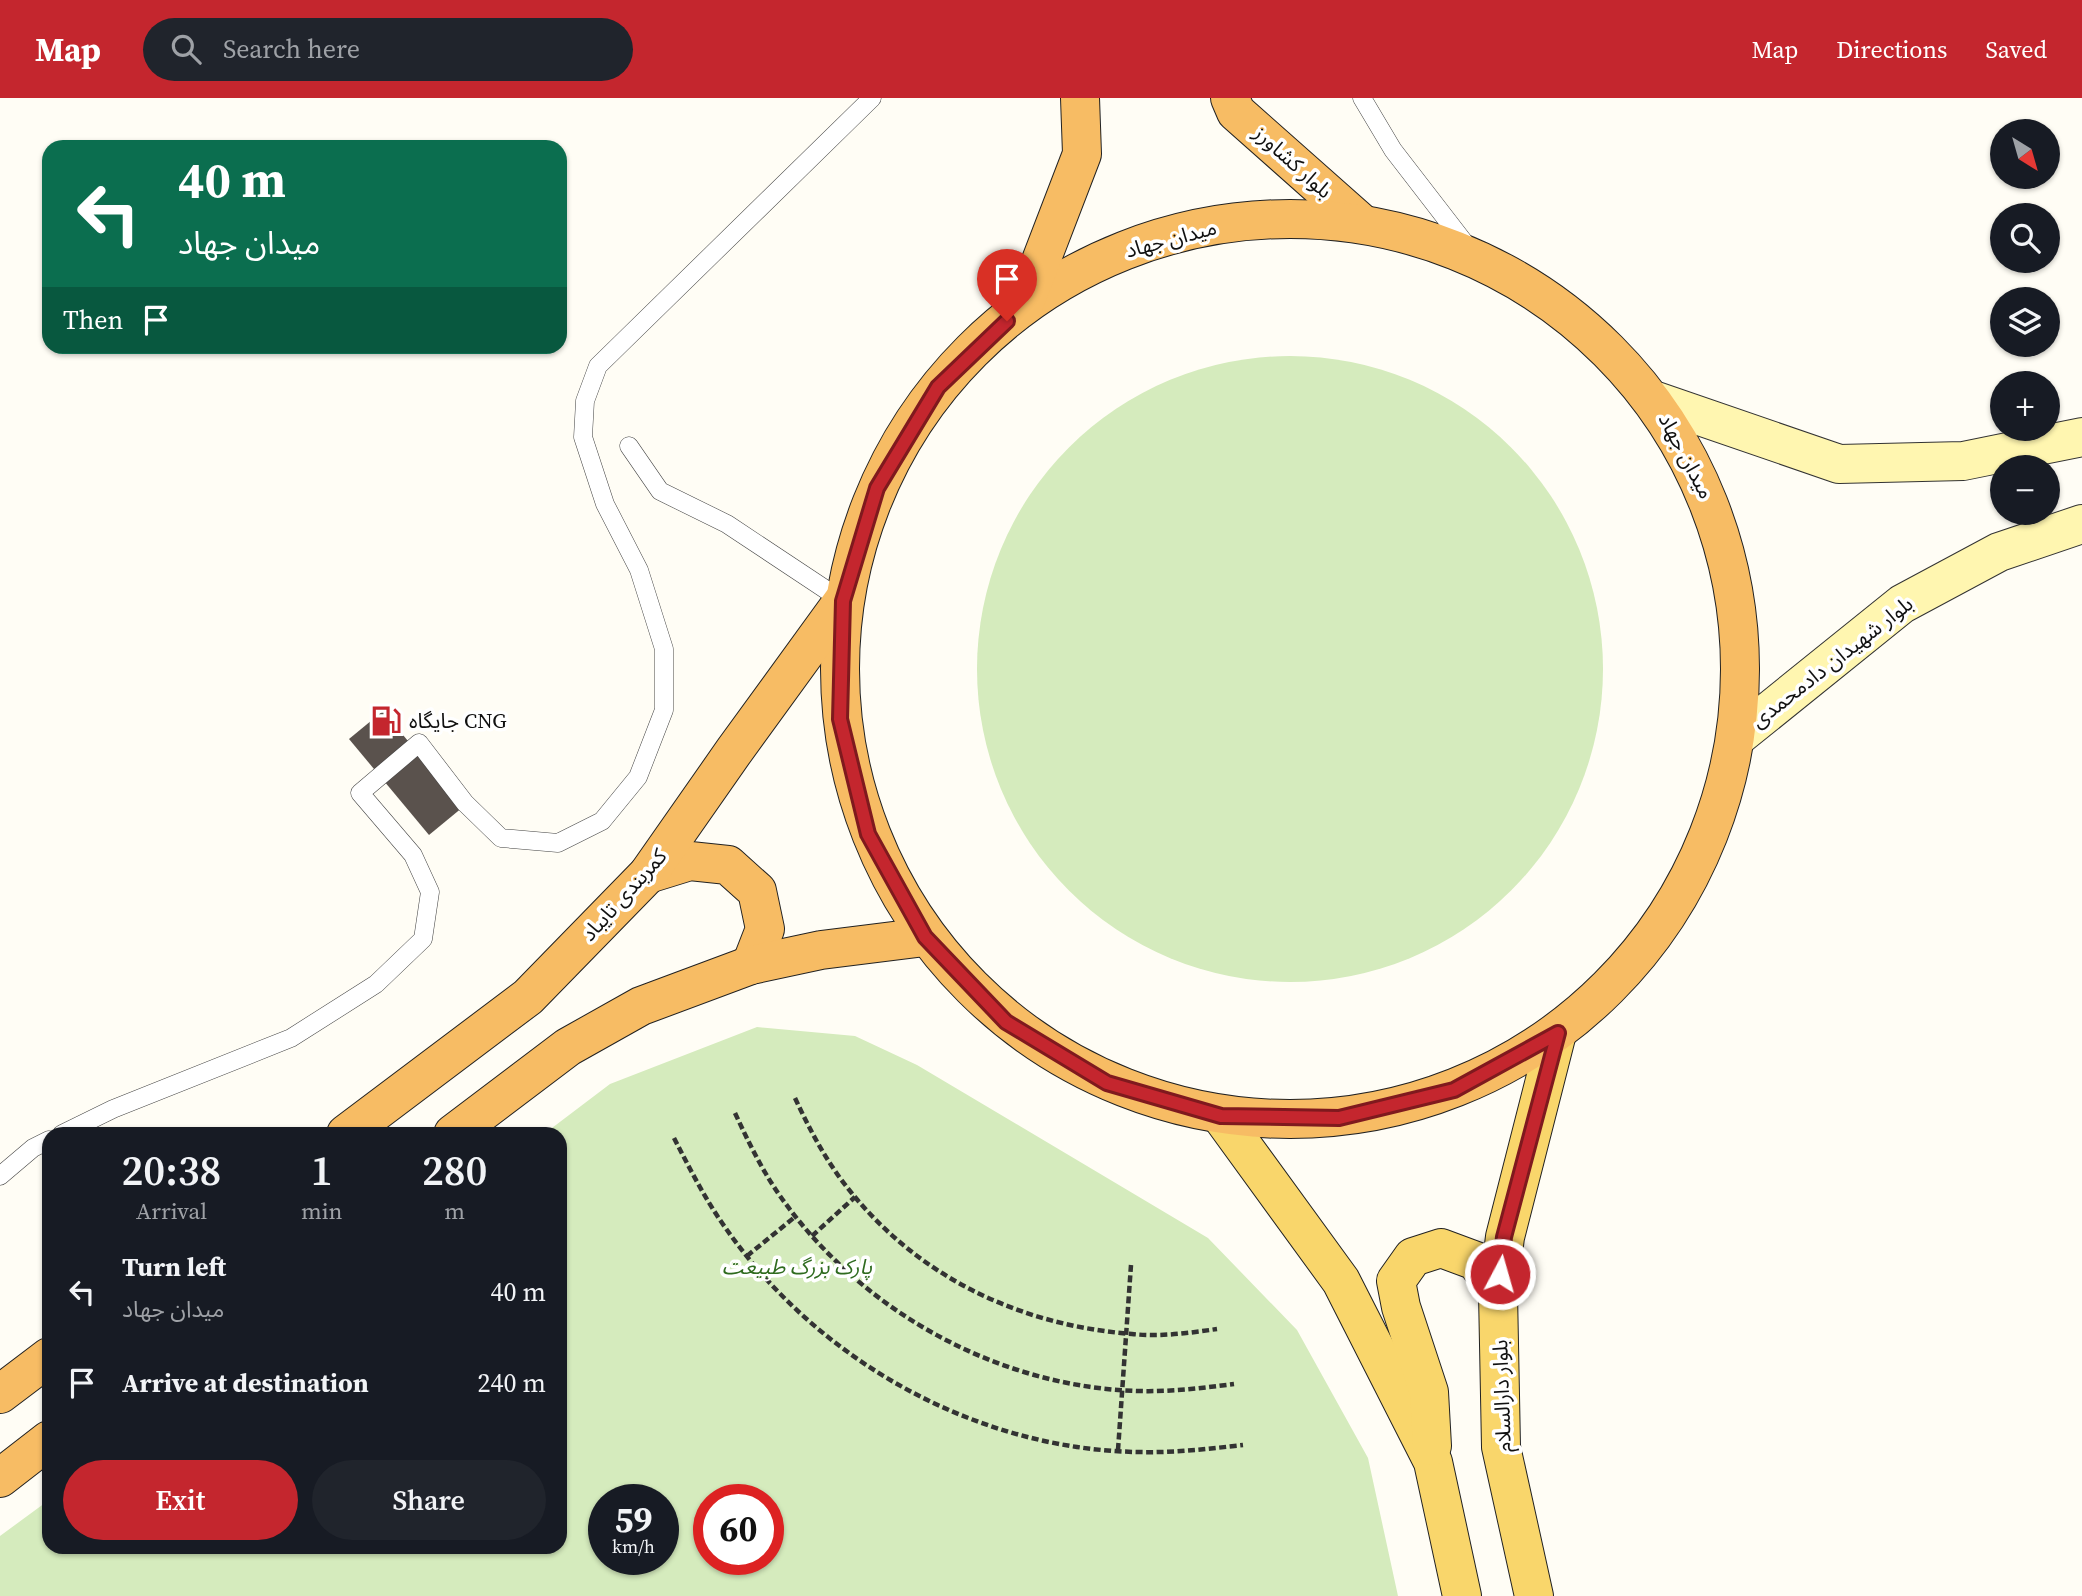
<!DOCTYPE html>
<html lang="en">
<head>
<meta charset="utf-8">
<style>
  :root { --surface:#171b24; --page:#20242c; --text:#f1f3f6; --muted:#9ea1a6; --accent:#c4262e }
  body { margin:0; font-family:"Source Serif 4","Noto Sans Arabic",serif; background:var(--page); color:var(--text); height:100vh; display:flex; flex-direction:column; font-size:26px; white-space:nowrap }
  * { box-sizing:border-box; margin:0 }
  p { font-size:23px; color:var(--muted) }
  .icon { flex:none; width:38px; height:38px; fill:none; stroke:currentColor; stroke-width:2; stroke-linecap:round; stroke-linejoin:round }
  .map { position:relative; flex:1; overflow:hidden }
  .panel { position:absolute; left:42px; top:1029px; width:525px; height:427px; display:flex; flex-direction:column; background:var(--surface); border-radius:21px; box-shadow:0 2px 5px #0004 }
  .panel>* { flex:none }
  .guide { position:absolute; left:42px; top:42px; width:525px; height:214px; border-radius:21px; box-shadow:0 2px 5px #0004; background:#0b6e4f; color:#fff; overflow:hidden }
  .needle { width:46px; rotate:143deg }
  .tools { position:absolute; left:1990px; top:21px; display:grid; gap:14px }
  .tools a { display:grid; place-items:center; width:70px; height:70px; border-radius:50%; background:var(--surface); box-shadow:0 2px 5px #0004; font-size:35px }
  .speed { position:absolute; left:588px; top:1386px; display:flex; gap:14px; font-size:35px; font-weight:700; text-align:center }
  .speed>* { display:grid; place-content:center; width:91px; height:91px; border-radius:50%; background:var(--surface); box-shadow:0 2px 5px #0004; line-height:1 }
  .speed small { font-size:18px; font-weight:400 }
  .speed .limit { border:10px solid #d22; background:#fff; color:#111 }
  .pin { position:absolute; display:grid; place-items:center; width:60px; height:60px; color:#fff; margin:-72px -30px; border-radius:50% 50% 50% 0; rotate:-45deg; box-shadow:0 0 7px #0007 }
  .pin .icon { rotate:45deg }
  .me { position:absolute; width:77px; margin:-38px; rotate:6deg; stroke-linejoin:round; filter:drop-shadow(0 0 5px #0008) }
  .turn { display:flex; align-items:center; gap:24px; height:147px; padding:0 21px; font-size:32px }
  .turn .icon { width:91px; height:91px; stroke-width:2.5 }
  .turn b { display:block; font-size:49px; line-height:60px }
  .then { display:flex; align-items:center; height:66px; padding:0 21px; background:#0003; gap:14px; font-size:26px }
  .eta { display:flex; justify-content:space-evenly; align-items:center; height:119px; text-align:center }
  .eta b { font-size:42px; font-weight:600; line-height:49px }
  .primary-button { display:flex; gap:14px; margin-top:auto; padding:14px 21px }
  .primary-button a { flex:1; height:80px; border-radius:42px; background:var(--accent); color:#fff; font-size:28px; font-weight:600; line-height:80px; text-align:center }
  .primary-button a+a { background:var(--page); color:var(--text) }
  ul { padding:0; list-style:none }
  li { display:flex; align-items:center; gap:21px; height:91px; padding:0 21px }
  li div { flex:1 }
  li b { display:block; font-size:26px }
  li em { font-style:normal }
  header { display:flex; align-items:center; gap:42px; box-sizing:border-box; height:98px; padding:0 35px; background:var(--accent); color:#fff }
  header strong { font-size:33px }
  nav { display:flex; gap:38px; margin-inline-start:auto; font-size:24px }
  .search { width:490px; height:63px; background:var(--page); display:flex; align-items:center; gap:18px; box-sizing:border-box; padding:0 24px; border-radius:38px; color:var(--muted); font-size:26px }
  .map>svg:first-child { display:block }
  .green { fill:#d5ebbd; fill-rule:evenodd }
  .building { fill:#5a524d }
  .lines { fill:none; stroke-linecap:round; stroke-linejoin:round }
  .service-casing { stroke:#444; stroke-width:19 }
  .secondary-casing { stroke:#333; stroke-width:40 }
  .primary-casing { stroke:#222; stroke-width:40 }
  .trunk-casing { stroke:#222; stroke-width:40 }
  .path { stroke:#333; stroke-width:4.5; stroke-dasharray:7 3.5; stroke-linecap:butt }
  .service { stroke:#fff; stroke-width:18 }
  .secondary { stroke:#fff6b0; stroke-width:38 }
  .primary { stroke:#f9d66b; stroke-width:38 }
  .trunk { stroke:#f7bc64; stroke-width:38 }
  .route-casing { stroke:#7f191e; stroke-width:18 }
  .route { stroke:#c4262e; stroke-width:12 }
  .labels { text-anchor:middle; stroke-width:7; stroke-linejoin:round; paint-order:stroke }
  .street-label { font-size:21px; fill:#111; stroke:#fff }
  .poi-label { font-size:21px; fill:#111; stroke:#fff; text-anchor:start }
  .park-label { font-size:21px; font-style:italic; fill:#2f6b1f; stroke:#fff }
</style>
</head>
<body>
<header>
<strong>Map</strong>
<div class="search"><svg class="icon" aria-label="search" viewBox="0 0 24 24"><circle cx="10" cy="10" r="6"/><path d="M15 15l6 6"/></svg>Search here</div>
<nav><a>Map</a><a>Directions</a><a>Saved</a></nav>
</header>
<div class="map">
<svg width="2082" height="1498" viewBox="0 0 2082 1498">
  <rect width="100%" height="100%" fill="#fffdf5"/>
  <g class="green">
    <circle cx="1290" cy="571" r="313"/>
    <path d="M757 929 855 938 917 967 1208 1140 1297 1232 1368 1360 1398 1498H0V1438L49 1402V1449H560V1036H544L610 986ZM604 1402H663V1461H604ZM709 1402H768V1461H709Z"/>
  </g>
  <polygon class="building" points="383,613 463,709 429,737 349,641"/>
  <g class="lines">
    <g class="service-casing">
      <g id="service">
        <polyline points="1362,0 1393,52 1474,157"/>
        <polyline points="629,348 660,393 727,426 843,503"/>
        <polyline points="62,1036 113,1011 291,940 376,886 423,841 430,794 413,757 360,695 419,645 465,705 501,740 558,745 602,723 638,679 664,612 664,551 639,472 605,406 583,339 585,303 598,268 872,0"/>
        <polyline points="0,1078 33,1050 49,1042"/>
      </g>
    </g>
    <g class="secondary-casing">
      <g id="secondary">
        <polyline points="1656,303 1839,366 1963,363 2082,339"/>
        <polyline points="1737,639 1902,506 1999,454 2082,426"/>
      </g>
    </g>
    <g class="primary-casing">
      <g id="primary">
        <polyline points="1221,1018 1341,1183 1433,1364 1462,1498"/>
        <polyline points="1432,1348 1429,1294 1401,1209 1396,1183 1413,1159 1441,1150 1476,1163 1498,1195"/>
        <polyline points="1534,1498 1501,1349 1498,1195 1505,1139 1557,935"/>
      </g>
    </g>
    <g class="trunk-casing">
      <g id="trunk">
        <polyline points="1230,0 1236,14 1360,124"/>
        <circle cx="1290" cy="571" r="450"/>
        <polyline points="1024,207 1082,56 1080,0"/>
        <polyline points="648,776 690,763 728,767 757,793 765,831 751,867"/>
        <polyline points="346,1036 528,899 648,776 734,653 843,503"/>
        <polyline points="453,1036 568,949 641,908 751,867 821,852 925,839"/>
        <polyline points="0,1296 49,1259"/>
        <polyline points="0,1380 49,1342"/>
      </g>
    </g>
    <g class="path">
      <path d="M795 1000C808 1028 822 1055 840 1080 910 1175 1015 1227 1132 1236 1160 1239 1189 1235 1217 1231"/>
      <path d="M735 1015C748 1043 761 1070 778 1095 858 1211 996 1289 1138 1293 1171 1294 1202 1290 1234 1286"/>
      <path d="M674 1040C690 1071 706 1103 727 1132 819 1263 976 1351 1137 1354 1173 1355 1207 1351 1243 1347"/>
      <polyline points="812,1138 855,1099"/>
      <polyline points="747,1158 796,1118"/>
      <polyline points="1118,1352 1131,1167"/>
    </g>
    <use href="#service" class="service"/>
    <use href="#secondary" class="secondary"/>
    <use href="#primary" class="primary"/>
    <use href="#trunk" class="trunk"/>
  </g>
  <g class="lines">
    <g class="route-casing">
      <polyline id="route" points="1007,223 938,289 877,390 843,503 840,621 868,736 925,839 1006,924 1107,985 1221,1018 1339,1020 1454,992 1558,935 1504,1139 1500,1176"/>
    </g>
    <use href="#route" class="route"/>
  </g>
  <defs>
    <g id="fuel-bare" transform="scale(2.415)"><path d="M-5.5-6h7V0h2V4h1.3V-2.5L3-4.5l.8-.8L6-3V5H2.5V1h-1V6h-7ZM-4.2-4.7v3.2H.2V-4.7Z" fill="#c4262e" stroke="#fff" stroke-width="2.5" paint-order="stroke"/></g>
  </defs>
  <g fill-rule="evenodd">
    <use href="#fuel-bare" x="386" y="623"/>
  </g>
  <g class="labels">
    <g class="street-label">
      <text transform="translate(1293 64) rotate(42)" y="7">بلوار کشاورز</text>
      <text transform="translate(1171 141) rotate(-15)" y="7">میدان جهاد</text>
      <text transform="translate(1686 358) rotate(62)" y="7">میدان جهاد</text>
      <text transform="translate(1832 564) rotate(-38)" y="7">بلوار شهیدان دادمحمدی</text>
      <text transform="translate(624 797) rotate(-48)" y="7">کمربندی تایباد</text>
      <text transform="translate(1502 1298) rotate(-92)" y="7">بلوار دارالسلام</text>
    </g>
    <g class="poi-label">
      <text x="409" y="630">جایگاه CNG</text>
    </g>
    <g class="park-label">
      <text x="797" y="1176">پارک بزرگ طبیعت</text>
    </g>
  </g>
</svg>
<div class="tools">
<a><svg class="needle" viewBox="-14 -14 28 28"><path d="M0-13l5 13h-10z" fill="#e53935"/><path d="M0 13l5-13h-10z" fill="#9ea1a6"/></svg></a>
<a><svg class="icon" aria-label="search" viewBox="0 0 24 24"><circle cx="10" cy="10" r="6"/><path d="M15 15l6 6"/></svg></a>
<a><svg class="icon" aria-label="layers" viewBox="0 0 24 24"><path d="M12 4l9 5-9 5-9-5zM3 14l9 5 9-5"/></svg></a>
<a>+</a>
<a>−</a>
</div>
<div class="speed"><div>59<small>km/h</small></div><div class="limit">60</div></div>
<div class="pin" style="left:1007px;top:223px;background:#d93025"><svg class="icon" aria-label="arrive" viewBox="0 0 24 24"><path d="M6 21V4h12l-3 4 3 4H6"/></svg></div>
<svg class="me" style="left:1500px;top:1176px" viewBox="-20 -20 40 40"><circle r="17" fill="#c4262e" stroke="#fff" stroke-width="3"/><path d="M0-11L8 9 0 5-8 9z" fill="#fff"/></svg>
<div class="guide">
<div class="turn"><svg class="icon" aria-label="left" viewBox="0 0 24 24"><path d="M17 20v-9H6M10 6l-5 5 5 5"/></svg><div><b>40 m</b>میدان جهاد</div></div>
<div class="then">Then<svg class="icon" aria-label="arrive" viewBox="0 0 24 24"><path d="M6 21V4h12l-3 4 3 4H6"/></svg></div>
</div>
<section class="panel">
<div class="eta">
<div><b>20:38</b><p>Arrival</p></div>
<div><b>1</b><p>min</p></div>
<div><b>280</b><p>m</p></div>
</div>
<ul>
<li><svg class="icon" aria-label="left" viewBox="0 0 24 24"><path d="M17 20v-9H6M10 6l-5 5 5 5"/></svg><div><b>Turn left</b><p>میدان جهاد</p></div><em>40 m</em></li>
<li><svg class="icon" aria-label="arrive" viewBox="0 0 24 24"><path d="M6 21V4h12l-3 4 3 4H6"/></svg><div><b>Arrive at destination</b></div><em>240 m</em></li>
</ul>
<div class="primary-button"><a>Exit</a><a>Share</a></div>
</section>
</div>
</body>
</html>
